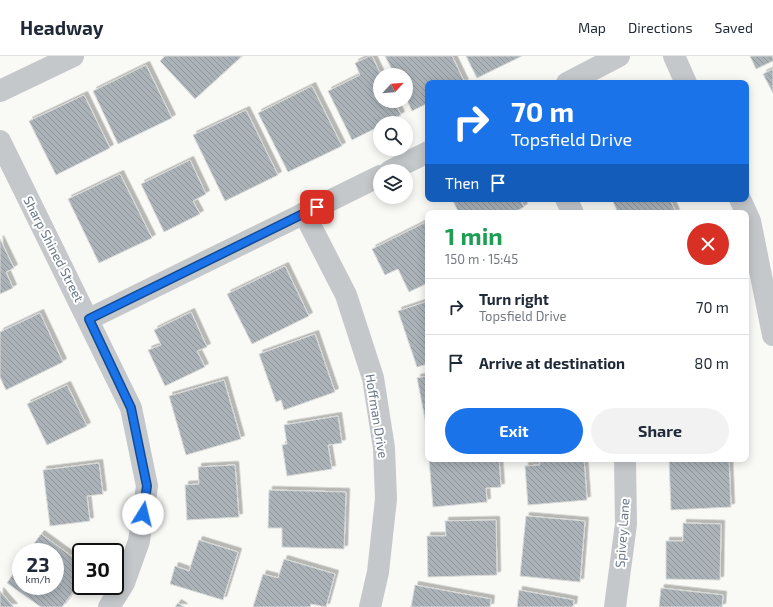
<!DOCTYPE html>
<html lang="en">
<head>
<meta charset="utf-8">
<style>
  :root { --surface:#fff; --page:#f2f2f3; --text:#1f2937; --muted:#747a83; --line:#e0e1e3; --accent:#1a73e8 }
  body { margin:0; font-family:"Exo 2",sans-serif; background:var(--page); color:var(--text); height:100vh; display:flex; flex-direction:column; font-size:15px; white-space:nowrap }
  * { box-sizing:border-box; margin:0 }
  p { font-size:13px; color:var(--muted) }
  .icon { flex:none; width:22px; height:22px; fill:none; stroke:currentColor; stroke-width:2; stroke-linecap:round; stroke-linejoin:round }
  .map { position:relative; flex:1; overflow:hidden }
  .side { position:absolute; left:425px; top:154px; width:324px; height:252px; display:flex; flex-direction:column; background:var(--surface); border-radius:8px; box-shadow:0 2px 10px #0003 }
  .side>* { flex:none }
  .top-card { position:absolute; left:425px; top:24px; width:324px; height:122px; border-radius:8px; box-shadow:0 2px 10px #0003; background:#1a73e8; color:#fff; overflow:hidden }
  .needle { width:26px; rotate:64deg }
  .fabs { position:absolute; left:373px; top:12px; display:grid; gap:8px }
  .fabs a { display:grid; place-items:center; width:40px; height:40px; border-radius:50%; background:var(--surface); box-shadow:0 2px 10px #0003; font-size:20px }
  .speed { position:absolute; left:12px; top:487px; display:flex; gap:8px; font-size:20px; font-weight:700; text-align:center }
  .speed>* { display:grid; place-content:center; width:52px; height:52px; border-radius:50%; background:var(--surface); box-shadow:0 2px 10px #0003; line-height:1 }
  .speed small { font-size:10px; font-weight:400 }
  .speed .limit { border:2px solid #111; border-radius:6px; background:#fff; color:#111 }
  .pin { position:absolute; display:grid; place-items:center; width:34px; height:34px; color:#fff; margin:-17px; border-radius:8px; box-shadow:0 2px 6px #0006 }
  .me { position:absolute; width:44px; margin:-22px; rotate:9deg; stroke-linejoin:round; filter:drop-shadow(0 0 3px #0008) }
  .turn { display:flex; align-items:center; gap:14px; height:84px; padding:0 20px; font-size:18px }
  .turn .icon { width:52px; height:52px; stroke-width:2.5 }
  .turn b { display:block; font-size:28px; line-height:34px }
  .then { display:flex; align-items:center; height:38px; padding:0 20px; background:#0003; gap:8px; font-size:15px }
  .round { display:grid; place-items:center; flex:none; width:42px; height:42px; border-radius:21px; background:var(--page) }
  .headline { display:flex; align-items:center; justify-content:space-between; height:68px; padding:0 20px }
  h1 { font-size:24px; font-weight:700; line-height:30px; color:#1e9e55 }
  .button { display:flex; gap:8px; margin-top:auto; padding:8px 20px }
  .button a { flex:1; height:46px; border-radius:24px; background:var(--accent); color:#fff; font-size:16px; font-weight:700; line-height:46px; text-align:center }
  .button a+a { background:var(--page); color:var(--text) }
  ul { padding:0; list-style:none }
  li { display:flex; align-items:center; gap:12px; height:56px; padding:0 20px; border-top:1px solid var(--line) }
  li div { flex:1 }
  li b { display:block; font-size:15px }
  li em { font-style:normal }
  header { display:flex; align-items:center; gap:24px; box-sizing:border-box; height:56px; padding:0 20px; background:var(--surface); border-bottom:1px solid var(--line) }
  header strong { font-size:19px }
  nav { display:flex; gap:22px; margin-inline-start:auto; font-size:14px }
  .map>svg:first-child { display:block }
  .building { fill:url(#building-back-hatch); stroke:#dadad8; filter:url(#shadow) }
  .lines { fill:none; stroke-linecap:round; stroke-linejoin:round }
  .minor { stroke:#c4c8cb; stroke-width:22 }
  .tertiary { stroke:#c4c8cb; stroke-width:22 }
  .route-casing { stroke:#114b97; stroke-width:10 }
  .route { stroke:#1a73e8; stroke-width:7 }
  .labels { text-anchor:middle; stroke-width:4; stroke-linejoin:round; paint-order:stroke }
  .street-label { font-size:13px; fill:#687787; stroke:#fff }
</style>
</head>
<body>
<header>
<strong>Headway</strong>
<nav><a>Map</a><a>Directions</a><a>Saved</a></nav>
</header>
<div class="map">
<svg width="773" height="551" viewBox="0 0 773 551">
  <defs>
    <pattern id="building-back-hatch" width="6" height="6" patternUnits="userSpaceOnUse"><rect width="6" height="6" fill="#abb3b9"/><path d="M-1 5l2 2M0 0l6 6M5-1l2 2" fill="none" stroke="#8f969c"/></pattern>
    <filter id="shadow"><feDropShadow dx="3.5" dy="-3.5" stdDeviation="0" flood-color="#0004"/></filter>
  </defs>
  <rect width="100%" height="100%" fill="#f9f9f6"/>
  <g class="building">
    <polygon points="165,0 240,0 241,1 195,43 160,5"/>
    <polygon points="370,0 372,0 381,19 380,45 394,45 401,59 386,67 380,67 380,70 352,84 328,35 360,19 355,7"/>
    <polygon points="385,0 452,0 465,27 428,27 428,47 412,55 406,42 406,19 395,19"/>
    <polygon points="466,0 522,0 477,22"/>
    <polygon points="750,0 773,0 773,5 756,13"/>
    <polygon points="146,9 172,62 118,88 93,35"/>
    <polygon points="773,13 773,37 763,18"/>
    <polygon points="312,30 342,90 288,116 258,57"/>
    <polygon points="84,39 110,92 56,119 29,65"/>
    <polygon points="246,54 278,119 225,145 193,79"/>
    <polygon points="190,104 206,138 193,145 200,158 164,176 141,128"/>
    <polygon points="120,118 152,182 99,207 68,143"/>
    <polygon points="452,143 520,143 524,151 513,157 459,157"/>
    <polygon points="612,143 670,143 676,157 618,157"/>
    <polygon points="426,166 428,170 428,227 409,236 398,213 385,219 372,193"/>
    <polygon points="0,183 14,212 6,216 13,232 0,238"/>
    <polygon points="285,210 309,260 252,288 227,238"/>
    <polygon points="428,245 428,308 417,311 398,255"/>
    <polygon points="191,256 207,291 197,295 205,311 165,330 148,294 161,289 154,274"/>
    <polygon points="40,257 63,306 6,334 0,321 0,276"/>
    <polygon points="315,278 335,336 284,354 281,344 276,346 259,298"/>
    <polygon points="428,320 428,378 417,322"/>
    <polygon points="224,324 241,383 186,399 169,340"/>
    <polygon points="67,329 87,370 47,389 27,348"/>
    <polygon points="338,360 342,387 328,389 332,413 287,420 282,389 287,388 284,369"/>
    <polygon points="429,403 499,403 501,431 486,432 487,446 433,451"/>
    <polygon points="539,403 584,403 587,444 528,449 525,410 540,409"/>
    <polygon points="669,403 729,403 731,451 671,454"/>
    <polygon points="99,407 103,438 87,440 90,465 50,470 43,414"/>
    <polygon points="235,409 239,461 187,464 185,429 199,428 198,411"/>
    <polygon points="269,434 346,436 344,493 282,491 282,472 268,472"/>
    <polygon points="526,460 585,465 580,526 520,520"/>
    <polygon points="496,464 497,519 428,521 427,480 446,480 445,465"/>
    <polygon points="683,467 721,468 720,524 666,523 666,485 683,485"/>
    <polygon points="41,478 81,507 81,525 62,551 41,551 7,527 21,506 21,530 55,530 55,496 28,496"/>
    <polygon points="199,484 238,496 223,544 170,528 175,510 189,515"/>
    <polygon points="284,503 335,518 326,551 311,548 310,551 253,551 263,518 278,522"/>
    <polygon points="415,529 491,543 490,551 411,551"/>
    <polygon points="661,532 723,539 722,551 659,551"/>
    <polygon points="519,534 574,544 573,551 517,551"/>
    <polygon points="0,535 14,551 0,551"/>
    <polygon points="178,547 184,551 175,551"/>
  </g>
  <g class="lines">
    <g class="minor">
      <polyline points="567,27 619,0"/>
      <polyline points="0,35 73,0"/>
      <polyline points="0,85 131,352 147,430 139,485 124,527 109,551"/>
      <polyline points="390,115 428,96"/>
      <polyline points="566,143 573,157"/>
      <polyline points="304,157 346,239 373,322 384,392 386,443 378,516 370,551"/>
      <polyline points="89,263 380,120"/>
      <polyline points="615,551 626,468 625,403"/>
    </g>
    <g class="tertiary">
      <polyline points="674,0 686,27"/>
      <polyline points="740,143 750,165 773,279"/>
    </g>
  </g>
  <g class="lines">
    <g class="route-casing">
      <polyline id="route" points="143,458 147,430 131,352 89,263 317,151"/>
    </g>
    <use href="#route" class="route"/>
  </g>
  <g class="labels">
    <g class="street-label">
      <text transform="translate(54 193) rotate(63)" y="5">Sharp Shined Street</text>
      <text transform="translate(377 360) rotate(81)" y="5">Hoffman Drive</text>
      <text transform="translate(622 477) rotate(-86)" y="5">Spivey Lane</text>
    </g>
  </g>
</svg>
<div class="fabs">
<a><svg class="needle" viewBox="-14 -14 28 28"><path d="M0-13l5 13h-10z" fill="#e53935"/><path d="M0 13l5-13h-10z" fill="#747a83"/></svg></a>
<a><svg class="icon" aria-label="search" viewBox="0 0 24 24"><circle cx="10" cy="10" r="6"/><path d="M15 15l6 6"/></svg></a>
<a><svg class="icon" aria-label="layers" viewBox="0 0 24 24"><path d="M12 4l9 5-9 5-9-5zM3 14l9 5 9-5"/></svg></a>
</div>
<div class="speed"><div>23<small>km/h</small></div><div class="limit">30</div></div>
<div class="pin" style="left:317px;top:151px;background:#d93025"><svg class="icon" aria-label="arrive" viewBox="0 0 24 24"><path d="M6 21V4h12l-3 4 3 4H6"/></svg></div>
<svg class="me" style="left:143px;top:458px" viewBox="-20 -20 40 40"><circle r="19" fill="#fff"/><path d="M0-13L10 11 0 6-10 11z" fill="#1a73e8"/></svg>
<div class="top-card">
<div class="turn"><svg class="icon" aria-label="right" viewBox="0 0 24 24"><path d="M7 20v-9h11M14 6l5 5-5 5"/></svg><div><b>70 m</b>Topsfield Drive</div></div>
<div class="then">Then<svg class="icon" aria-label="arrive" viewBox="0 0 24 24"><path d="M6 21V4h12l-3 4 3 4H6"/></svg></div>
</div>
<section class="side">
<div class="headline"><div><h1>1 min</h1><p>150 m · 15:45</p></div><a class="round" style="background:#d93025;color:#fff"><svg class="icon" aria-label="close" viewBox="0 0 24 24"><path d="M6 6l12 12M18 6L6 18"/></svg></a></div>
<ul>
<li><svg class="icon" aria-label="right" viewBox="0 0 24 24"><path d="M7 20v-9h11M14 6l5 5-5 5"/></svg><div><b>Turn right</b><p>Topsfield Drive</p></div><em>70 m</em></li>
<li><svg class="icon" aria-label="arrive" viewBox="0 0 24 24"><path d="M6 21V4h12l-3 4 3 4H6"/></svg><div><b>Arrive at destination</b></div><em>80 m</em></li>
</ul>
<div class="button"><a>Exit</a><a>Share</a></div>
</section>
</div>
</body>
</html>
